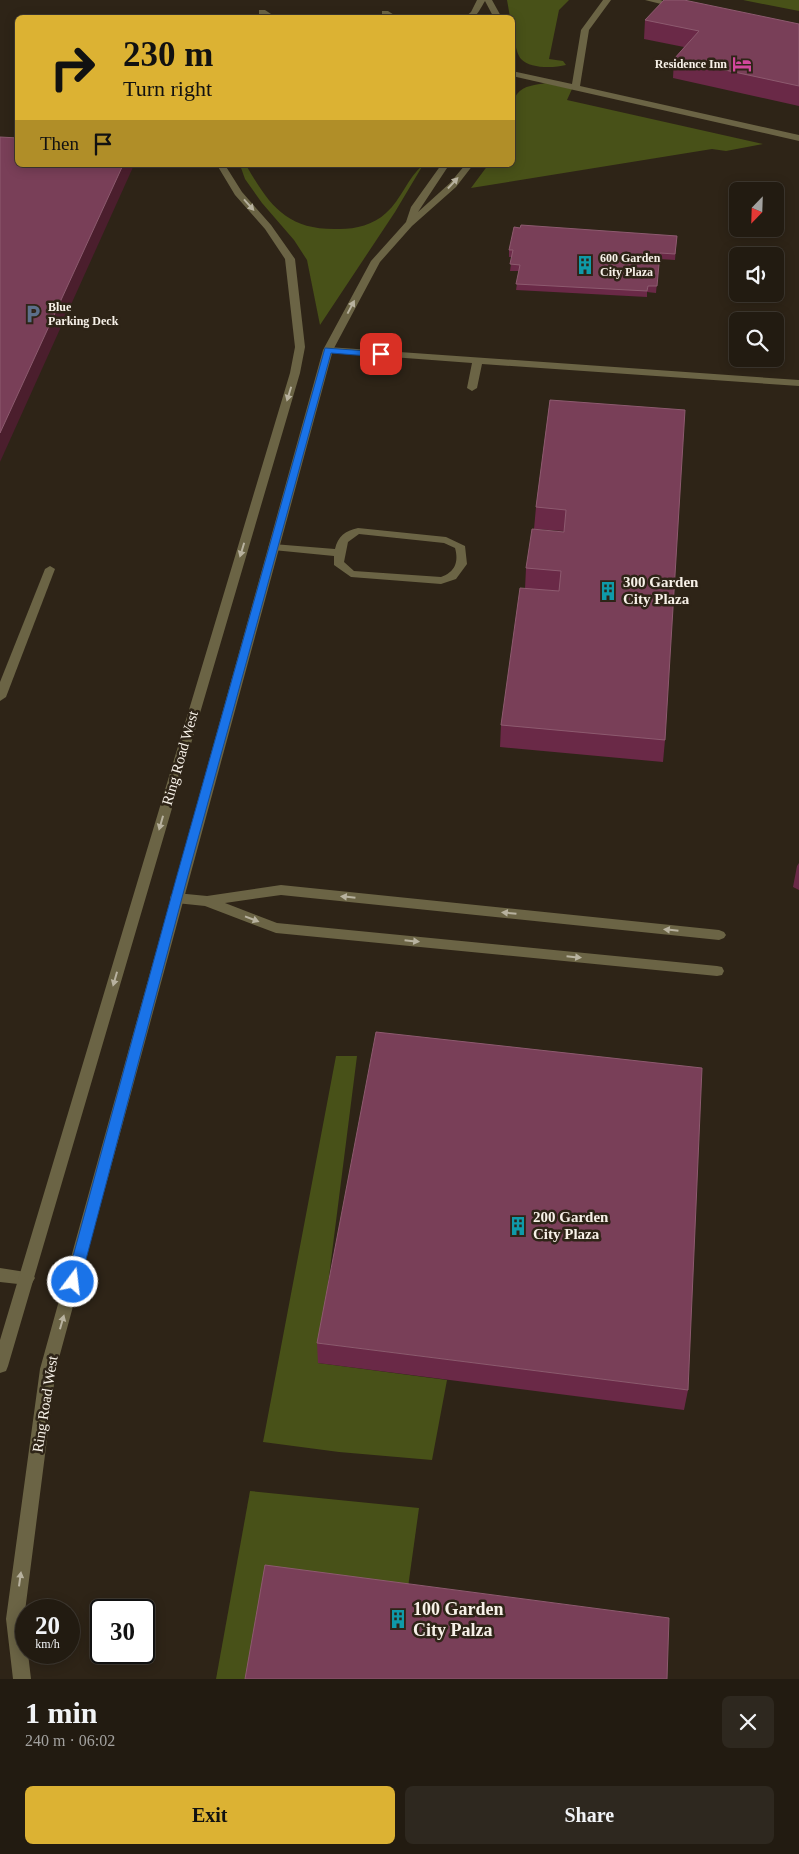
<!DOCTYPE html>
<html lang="en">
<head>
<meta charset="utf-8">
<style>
  :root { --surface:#221b11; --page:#2e281f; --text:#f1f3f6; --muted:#a2a19f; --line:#3f3931; --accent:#dcb233 }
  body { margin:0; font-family:"Times New Roman",serif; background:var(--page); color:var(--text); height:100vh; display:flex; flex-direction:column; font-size:19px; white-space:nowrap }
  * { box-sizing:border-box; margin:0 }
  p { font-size:16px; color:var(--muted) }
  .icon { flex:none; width:28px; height:28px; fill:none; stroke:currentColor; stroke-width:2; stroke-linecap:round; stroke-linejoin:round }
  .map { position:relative; height:1679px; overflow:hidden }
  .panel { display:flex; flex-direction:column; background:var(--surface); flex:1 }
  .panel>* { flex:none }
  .guide { position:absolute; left:15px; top:15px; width:500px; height:152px; border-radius:8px; box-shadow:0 2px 12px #0003,0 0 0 1px var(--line); background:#dcb233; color:#111; overflow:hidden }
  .needle { width:32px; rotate:203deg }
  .tools { position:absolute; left:729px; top:182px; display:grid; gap:10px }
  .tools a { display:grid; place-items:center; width:55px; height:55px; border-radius:8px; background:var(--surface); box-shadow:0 2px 12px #0003,0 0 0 1px var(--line); font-size:25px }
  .speed { position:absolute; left:15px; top:1599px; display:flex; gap:10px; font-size:25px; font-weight:700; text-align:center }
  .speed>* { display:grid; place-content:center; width:65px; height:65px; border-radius:50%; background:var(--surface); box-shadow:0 2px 12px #0003,0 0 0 1px var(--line); line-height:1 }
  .speed small { font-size:12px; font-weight:400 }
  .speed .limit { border:2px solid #111; border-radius:8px; background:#fff; color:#111 }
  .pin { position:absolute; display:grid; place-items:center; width:42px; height:42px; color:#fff; margin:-21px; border-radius:10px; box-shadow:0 2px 8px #0006 }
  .me { position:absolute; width:55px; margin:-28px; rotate:15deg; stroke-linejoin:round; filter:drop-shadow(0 0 4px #0008) }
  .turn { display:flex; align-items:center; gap:18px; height:105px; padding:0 25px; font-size:22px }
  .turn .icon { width:65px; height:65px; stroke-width:2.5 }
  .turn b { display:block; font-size:35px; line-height:42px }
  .then { display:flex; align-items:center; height:48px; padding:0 25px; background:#0003; gap:10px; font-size:19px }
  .round { display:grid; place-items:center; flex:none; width:52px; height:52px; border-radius:8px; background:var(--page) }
  .headline { display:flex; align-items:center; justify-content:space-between; height:85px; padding:0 25px }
  h1 { font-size:30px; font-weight:600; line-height:38px }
  .button { display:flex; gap:10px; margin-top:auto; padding:10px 25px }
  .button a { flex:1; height:58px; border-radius:8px; background:var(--accent); color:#111; font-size:20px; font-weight:600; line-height:58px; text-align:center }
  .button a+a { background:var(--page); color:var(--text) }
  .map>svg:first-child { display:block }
  .green { fill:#485118 }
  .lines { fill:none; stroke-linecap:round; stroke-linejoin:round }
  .lane { fill:#6b6445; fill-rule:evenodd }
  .street { fill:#6b6445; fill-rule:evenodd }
  .wall { fill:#6a2947 }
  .shaded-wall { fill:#4b1e2d }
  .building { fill:#793f58; stroke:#8d5a6f }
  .oneway { fill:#b8b29f }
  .route { fill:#1a73e8; stroke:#114b97 }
  .labels { text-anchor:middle; stroke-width:5; stroke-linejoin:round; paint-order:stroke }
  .far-poi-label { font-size:12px; font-weight:bold; fill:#f7f1e8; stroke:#2e2417; text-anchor:start }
  .poi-label { font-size:15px; font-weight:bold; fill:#f7f1e8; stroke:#2e2417; text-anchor:start }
  .street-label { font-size:15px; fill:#f7f1e8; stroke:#2e2417 }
  .near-poi-label { font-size:18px; font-weight:bold; fill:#f7f1e8; stroke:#2e2417; text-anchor:start }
</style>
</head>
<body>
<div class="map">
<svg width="799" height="1679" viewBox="0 0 799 1679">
  <rect width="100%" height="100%" fill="#2e2417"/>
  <g class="green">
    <path d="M507 0H569L559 10 549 59 563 61 566 65C554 68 530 69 521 59 515 52 512 27 512 18L510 17Z"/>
    <polygon points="743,0 799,0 799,11"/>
    <path d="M546 83 572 89 567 100 763 144 726 151 712 149 471 188 488 165H512C513 150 508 104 517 94 524 85 536 85 546 83Z"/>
    <path d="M240 165H246C270 207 288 231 340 229 356 229 373 225 386 213 401 200 408 177 423 165L395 212 320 325 307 260 294 240 262 203 245 179Z"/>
    <polygon points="336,1056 357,1056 318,1363 447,1380 432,1460 339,1452 263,1442"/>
    <polygon points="250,1491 419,1508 406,1602 250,1679 216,1679"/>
  </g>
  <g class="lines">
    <g class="lane">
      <polygon points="603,0 611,0 589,30 580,86 799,135 799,141 512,76 512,71 572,84 581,30"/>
      <polygon points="645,0 660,0 681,6 677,8"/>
      <polygon points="382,11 388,11 399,18 388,18 382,15"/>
      <polygon points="328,347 799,380 799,386 482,364 477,388 472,391 467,388 472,363 325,352 325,348"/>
      <path d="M358 528 446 537 465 546 467 564 456 579 441 584 351 577 334 565V556L273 550 268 547 273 544 335 549C338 536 345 531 358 528ZM359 534 444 543 455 548C459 562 455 572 441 577L354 571 344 562 348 542Z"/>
      <polygon points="50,566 55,569 6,697 0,701 0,682 45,569"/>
      <polygon points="281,885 719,930 724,932 726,935 724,938 719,940 281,895 225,903 277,923 717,966 722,967 724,971 722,975 717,976 276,933 205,906 176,903 171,901 170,898 171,895 176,893 207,896"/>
      <polygon points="0,1268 32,1273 35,1278 32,1283 27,1285 0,1282"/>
    </g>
    <g class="street">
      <path d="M477 0H492L502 18H494L485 1C478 12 478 18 464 18L471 12Z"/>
      <polygon points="259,10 265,10 277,18 266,18 259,14"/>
      <polygon points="217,165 225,165 242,192 271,225 295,259 305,347 300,373 8,1366 6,1371 0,1373 0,1340 290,373 295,347 285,259 265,229 235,195"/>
      <polygon points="441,165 449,165 418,212 450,183 465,165 473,165 456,187 412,226 380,262 333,350 56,1369 24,1619 31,1679 13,1679 6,1619 40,1369 323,350 371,261 406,222 411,207"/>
    </g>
  </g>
  <g class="wall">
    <polygon points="645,20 799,24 799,106 673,78 674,59 684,47 644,39"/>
    <polygon points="677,236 675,260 659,259 656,293 647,292 647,297 516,290 519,271 510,271 512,257 509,257 509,250"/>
    <polygon points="550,400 665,740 663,762 500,747 501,725 525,589 526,568 564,531 534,529 536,507"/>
    <polygon points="799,863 799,890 793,887 797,866"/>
    <polygon points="317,1343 688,1390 684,1410 318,1363"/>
  </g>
  <polygon class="shaded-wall" points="123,165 134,165 0,462 0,433"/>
  <g class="building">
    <polygon points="664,0 684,0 799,24 799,86 674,59 699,31 645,20"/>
    <polygon points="0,137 18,138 18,165 123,165 0,433"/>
    <polygon points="521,225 677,236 675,254 660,253 657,286 648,286 647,291 516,284 520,265 510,264 513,250 509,250 514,227 520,228"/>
    <polygon points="550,400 685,410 665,740 501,725 520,588 559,591 561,571 526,568 532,529 564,532 566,510 536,507"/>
    <polygon points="376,1032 702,1068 688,1390 317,1343"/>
    <polygon points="265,1565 669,1618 667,1679 245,1679"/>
  </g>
  <defs><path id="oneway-solid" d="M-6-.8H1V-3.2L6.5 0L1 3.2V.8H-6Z" transform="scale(1.25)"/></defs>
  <g class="oneway">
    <use href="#oneway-solid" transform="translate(453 183) rotate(-47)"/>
    <use href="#oneway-solid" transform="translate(249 205) rotate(48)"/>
    <use href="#oneway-solid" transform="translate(351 307) rotate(-62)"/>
    <use href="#oneway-solid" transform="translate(289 394) rotate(107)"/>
    <use href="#oneway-solid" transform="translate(242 550) rotate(107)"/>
    <use href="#oneway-solid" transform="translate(161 823) rotate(106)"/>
    <use href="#oneway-solid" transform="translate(348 897) rotate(-174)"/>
    <use href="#oneway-solid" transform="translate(509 913) rotate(-174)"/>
    <use href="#oneway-solid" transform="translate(252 919) rotate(21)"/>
    <use href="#oneway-solid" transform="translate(671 930) rotate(-174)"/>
    <use href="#oneway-solid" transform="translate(412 941) rotate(6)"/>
    <use href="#oneway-solid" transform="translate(574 957) rotate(6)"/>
    <use href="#oneway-solid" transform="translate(115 979) rotate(106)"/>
    <use href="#oneway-solid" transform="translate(62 1322) rotate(-74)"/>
    <use href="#oneway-solid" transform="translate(20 1579) rotate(-82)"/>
  </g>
  <polygon class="route" points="325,348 381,352 386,354 381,357 331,353 187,879 80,1282 78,1287 73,1288 68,1287 66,1282 176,879"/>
  <defs>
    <g id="hotel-bare" transform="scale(1.5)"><path d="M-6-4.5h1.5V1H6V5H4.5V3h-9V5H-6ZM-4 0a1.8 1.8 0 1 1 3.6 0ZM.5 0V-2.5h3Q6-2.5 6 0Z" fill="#d1479c" stroke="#2e2417" stroke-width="2.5" paint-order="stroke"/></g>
    <g id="building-bare" transform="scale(1.5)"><path d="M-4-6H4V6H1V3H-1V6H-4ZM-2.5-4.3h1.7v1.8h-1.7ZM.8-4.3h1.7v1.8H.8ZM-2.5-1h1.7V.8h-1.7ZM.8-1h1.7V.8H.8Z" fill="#0f9aa8" stroke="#2e2417" stroke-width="2.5" paint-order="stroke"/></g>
    <g id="parking-bare" transform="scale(1.5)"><path d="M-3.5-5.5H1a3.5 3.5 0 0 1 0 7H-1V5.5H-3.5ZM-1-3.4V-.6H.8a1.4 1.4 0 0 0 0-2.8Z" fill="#5c6f8a" stroke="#2e2417" stroke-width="2.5" paint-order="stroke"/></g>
  </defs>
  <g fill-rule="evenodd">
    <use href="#hotel-bare" x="742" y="64"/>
    <use href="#building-bare" x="585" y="265"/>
    <use href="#parking-bare" x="33" y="314"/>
    <use href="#building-bare" x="608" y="591"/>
    <use href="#building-bare" x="518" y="1226"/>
    <use href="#building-bare" x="398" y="1619"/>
  </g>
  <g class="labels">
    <g class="far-poi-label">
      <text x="727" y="68" text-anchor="end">Residence Inn</text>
      <text x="600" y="262">600 Garden<tspan x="600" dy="14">City Plaza</tspan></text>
      <text x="48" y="311">Blue<tspan x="48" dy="14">Parking Deck</tspan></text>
    </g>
    <g class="poi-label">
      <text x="623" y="587">300 Garden<tspan x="623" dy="17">City Plaza</tspan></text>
      <text x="533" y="1222">200 Garden<tspan x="533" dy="17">City Plaza</tspan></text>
    </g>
    <g class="street-label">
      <text transform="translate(180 758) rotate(-74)" y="5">Ring Road West</text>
      <text transform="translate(45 1404) rotate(-81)" y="5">Ring Road West</text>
    </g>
    <g class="near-poi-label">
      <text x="413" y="1615">100 Garden<tspan x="413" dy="21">City Palza</tspan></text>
    </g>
  </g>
</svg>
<div class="tools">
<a><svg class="needle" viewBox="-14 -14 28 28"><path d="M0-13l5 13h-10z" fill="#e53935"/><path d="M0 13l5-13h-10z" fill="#a2a19f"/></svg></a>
<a><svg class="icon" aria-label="sound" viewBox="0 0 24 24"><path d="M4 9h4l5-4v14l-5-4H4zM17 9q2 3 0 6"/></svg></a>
<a><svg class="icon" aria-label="search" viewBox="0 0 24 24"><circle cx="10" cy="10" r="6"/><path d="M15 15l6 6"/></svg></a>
</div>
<div class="speed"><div>20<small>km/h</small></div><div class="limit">30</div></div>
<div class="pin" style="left:381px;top:354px;background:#d93025"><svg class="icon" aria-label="arrive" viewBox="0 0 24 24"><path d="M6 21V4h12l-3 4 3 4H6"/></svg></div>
<svg class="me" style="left:73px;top:1282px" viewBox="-20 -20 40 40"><circle r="17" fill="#1a73e8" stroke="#fff" stroke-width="3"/><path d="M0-11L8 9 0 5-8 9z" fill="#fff"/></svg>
<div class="guide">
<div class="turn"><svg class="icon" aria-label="right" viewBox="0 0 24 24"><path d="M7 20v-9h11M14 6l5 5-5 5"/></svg><div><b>230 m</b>Turn right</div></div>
<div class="then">Then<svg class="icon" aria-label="arrive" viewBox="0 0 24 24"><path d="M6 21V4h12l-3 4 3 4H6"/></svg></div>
</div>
</div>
<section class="panel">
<div class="headline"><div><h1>1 min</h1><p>240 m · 06:02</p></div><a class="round"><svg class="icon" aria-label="close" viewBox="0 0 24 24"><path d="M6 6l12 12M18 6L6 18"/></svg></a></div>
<div class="button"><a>Exit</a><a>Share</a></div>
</section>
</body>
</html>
